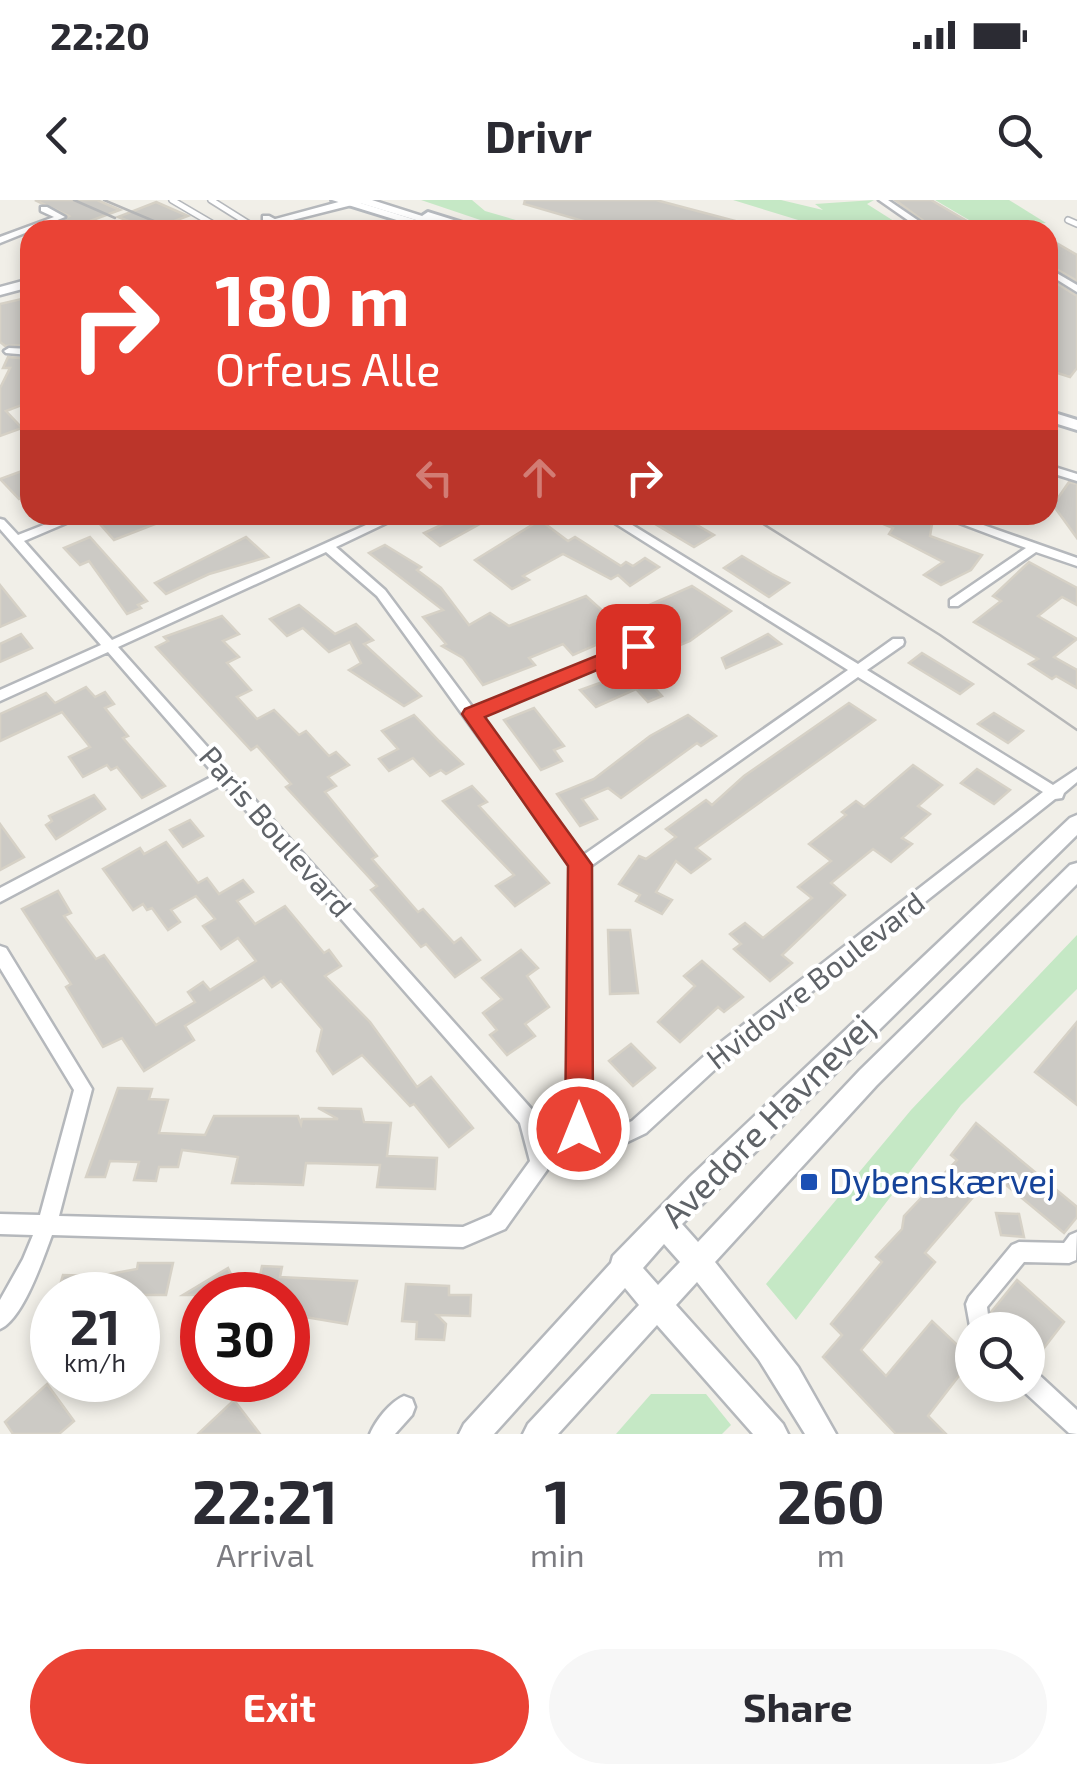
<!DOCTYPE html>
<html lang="en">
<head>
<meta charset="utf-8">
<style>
  :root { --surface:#fff; --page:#f7f7f7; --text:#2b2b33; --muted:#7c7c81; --accent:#ea4335 }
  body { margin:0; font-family:"Exo 2",sans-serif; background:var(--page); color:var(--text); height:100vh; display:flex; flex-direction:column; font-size:38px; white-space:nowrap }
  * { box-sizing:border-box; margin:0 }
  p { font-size:32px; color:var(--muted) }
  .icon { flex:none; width:55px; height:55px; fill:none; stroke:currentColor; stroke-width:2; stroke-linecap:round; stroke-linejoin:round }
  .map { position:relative; height:1234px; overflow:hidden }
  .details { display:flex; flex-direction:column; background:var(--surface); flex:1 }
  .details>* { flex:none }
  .guide { position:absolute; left:20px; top:20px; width:1038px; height:305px; border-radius:30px; box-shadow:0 5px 15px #0003; background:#ea4335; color:#fff; overflow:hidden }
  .controls { position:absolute; left:955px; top:1112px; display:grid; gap:20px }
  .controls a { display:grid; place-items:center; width:90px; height:90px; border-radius:50%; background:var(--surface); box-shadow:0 5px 15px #0003; font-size:50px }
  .speed { position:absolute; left:30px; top:1072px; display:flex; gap:20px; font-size:50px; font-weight:700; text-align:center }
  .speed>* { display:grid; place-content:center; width:130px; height:130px; border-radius:50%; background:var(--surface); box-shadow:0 5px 15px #0003; line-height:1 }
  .speed small { font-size:25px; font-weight:400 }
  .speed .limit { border:15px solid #d22; background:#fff; color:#111 }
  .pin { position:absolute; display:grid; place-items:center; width:85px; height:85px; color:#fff; margin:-42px; border-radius:20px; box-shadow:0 5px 15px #0006 }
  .me { position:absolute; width:110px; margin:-55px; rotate:0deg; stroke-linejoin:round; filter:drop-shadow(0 0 8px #0008) }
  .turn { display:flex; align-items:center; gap:35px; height:210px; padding:0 30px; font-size:45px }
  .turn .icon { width:130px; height:130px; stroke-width:2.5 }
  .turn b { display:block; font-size:70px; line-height:85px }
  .lanes { display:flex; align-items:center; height:95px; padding:0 30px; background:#0003; justify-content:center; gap:50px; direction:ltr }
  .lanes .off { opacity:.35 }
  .eta { display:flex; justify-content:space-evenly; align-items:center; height:170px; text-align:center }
  .eta b { font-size:60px; font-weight:700; line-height:70px }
  .primary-button { display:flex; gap:20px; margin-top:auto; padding:20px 30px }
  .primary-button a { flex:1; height:115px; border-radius:60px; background:var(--accent); color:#fff; font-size:40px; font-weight:700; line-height:115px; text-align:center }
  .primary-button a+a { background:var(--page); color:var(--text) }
  .status { display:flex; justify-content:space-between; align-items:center; height:70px; padding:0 50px; background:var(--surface); direction:ltr }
  .status svg { height:28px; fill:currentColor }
  header { display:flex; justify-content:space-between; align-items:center; height:130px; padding:0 30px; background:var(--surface); font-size:45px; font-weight:700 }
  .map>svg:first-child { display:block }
  .green { fill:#c5e8c5 }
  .building { fill:#cccac5; stroke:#d6d1c6; stroke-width:2.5 }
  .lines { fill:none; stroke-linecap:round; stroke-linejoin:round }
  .service-casing { stroke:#b5b8bc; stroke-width:8 }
  .minor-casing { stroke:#b5b8bc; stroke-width:5 }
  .tertiary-casing { stroke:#b5b8bc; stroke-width:5 }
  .secondary-casing { stroke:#b6babf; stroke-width:6 }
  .service { stroke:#fff; stroke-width:5 }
  .minor { fill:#fff; fill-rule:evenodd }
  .tertiary { fill:#fff; fill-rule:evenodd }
  .secondary { fill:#fff; fill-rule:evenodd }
  .tram { stroke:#b6b7b8; stroke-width:2.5 }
  .route { fill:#ea4335; stroke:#982c22; stroke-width:2.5 }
  .transit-dot { fill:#1a4fb4; stroke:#fff; stroke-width:4 }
  .labels { text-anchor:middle; stroke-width:8; stroke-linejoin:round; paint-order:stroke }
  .street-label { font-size:30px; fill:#5f6368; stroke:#fff }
  .near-street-label { font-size:35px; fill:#5f6368; stroke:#fff }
  .near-transit-label { font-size:35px; fill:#164399; stroke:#fff; text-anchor:start }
</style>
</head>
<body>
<div class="status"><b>22:20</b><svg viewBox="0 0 49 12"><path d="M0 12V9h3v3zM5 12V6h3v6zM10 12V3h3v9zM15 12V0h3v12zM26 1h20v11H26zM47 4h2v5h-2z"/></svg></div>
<header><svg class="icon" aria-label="back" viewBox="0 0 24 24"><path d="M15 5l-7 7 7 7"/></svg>Drivr<svg class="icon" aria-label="search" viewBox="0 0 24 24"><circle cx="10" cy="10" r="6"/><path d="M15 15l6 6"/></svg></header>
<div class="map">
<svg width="1077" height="1234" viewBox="0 0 1077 1234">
  <rect width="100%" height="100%" fill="#f1efe8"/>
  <g class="green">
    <polygon points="421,0 472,0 485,11 550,30 510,30"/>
    <polygon points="733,0 781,0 823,10 815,4 874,0 867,4 908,30 831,30"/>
    <polygon points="935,0 1009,0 1046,23 986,30"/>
    <polygon points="1077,735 1077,789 961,905 796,1120 766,1084 911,910"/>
    <polygon points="651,1194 706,1194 731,1225 722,1234 616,1234"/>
  </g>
  <g class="building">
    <polygon points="35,0 97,0 120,10 66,30 43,30 69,16"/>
    <polygon points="525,0 656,0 750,25 749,30 614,30 524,4"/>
    <polygon points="895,0 931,0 982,30 936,30"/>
    <polygon points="156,2 188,16 151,30 118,17"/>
    <polygon points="1048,38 1077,55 1077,81 1048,64"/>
    <polygon points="1048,78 1077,96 1077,168 1070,177 1048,170"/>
    <polygon points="30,97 30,145 5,146 0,142 0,104"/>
    <polygon points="8,157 30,159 30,202 6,211 22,228 0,236 0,188 10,168 3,168"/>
    <polygon points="30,268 30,294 19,299 0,279"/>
    <polygon points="1069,282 1077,284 1077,338 1053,305"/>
    <polygon points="120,315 176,315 176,316 114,340 99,323"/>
    <polygon points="462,315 496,315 440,346 424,333"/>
    <polygon points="640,315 680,315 714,335 694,347"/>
    <polygon points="862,315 907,315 932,324 930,336 982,355 971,370 941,385 924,375 943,362 889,334 893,328"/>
    <polygon points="540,320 568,341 575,337 621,366 626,362 633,366 645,358 659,367 630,386 618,375 611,379 563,354 523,376 529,380 512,389 475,360"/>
    <polygon points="90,337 147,401 138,405 141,408 127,414 89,361 80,365 64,348"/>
    <polygon points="246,337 268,357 209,374 166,394 155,383"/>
    <polygon points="385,345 421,367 417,370 441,388 469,425 490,413 509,426 586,396 626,432 573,455 563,444 529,458 535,465 483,485 463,458 442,446 446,444 423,417 443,410 369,353"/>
    <polygon points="742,356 772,374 789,383 769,397 724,368"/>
    <polygon points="1029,362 1077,388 1077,405 1062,397 1038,416 1077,439 1054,457 1077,470 1077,488 1056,476 1052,479 1029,464 1038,459 974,422 1001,401 993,396"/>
    <polygon points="0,385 25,416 0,427"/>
    <polygon points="692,386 731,411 690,441 666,451 639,424 660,415 649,405"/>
    <polygon points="299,405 335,434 356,424 373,440 364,444 421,496 404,506 349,470 361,463 350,442 329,452 303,428 287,436 270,419"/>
    <polygon points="222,416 239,434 223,441 239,457 227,463 251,490 237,497 257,519 274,510 299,535 306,531 329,556 336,552 349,565 328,577 336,586 325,592 377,656 372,659 418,712 423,709 454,743 461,738 480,760 455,777 426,744 421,747 371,690 377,686 286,587 291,584 257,546 251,550 156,447 168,441 164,437"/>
    <polygon points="21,434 32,448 0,462 0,444"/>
    <polygon points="768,434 781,444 726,468 722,458"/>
    <polygon points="922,453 973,484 960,494 909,463"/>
    <polygon points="664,460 675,472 650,483 662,496 648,502 636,489 596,507 580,490"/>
    <polygon points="86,487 95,497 105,492 114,504 105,508 128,536 123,538 165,586 142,598 117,567 111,570 107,565 83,577 69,557 90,547 62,512 0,541 0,514 46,493 55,503"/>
    <polygon points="849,503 875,520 696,648 710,659 691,673 676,661 656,692 672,700 662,714 636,701 640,695 619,684 639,656 646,659 676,637 666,629 706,600 712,605 744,576"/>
    <polygon points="534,508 564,546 554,550 562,561 541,570 504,520"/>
    <polygon points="994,513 1023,531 1008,543 978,524"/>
    <polygon points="414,515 439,541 463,564 446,574 441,570 430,576 413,558 389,571 379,559 398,549 382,531"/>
    <polygon points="688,515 716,536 701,546 697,543 621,598 608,588 582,599 597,619 580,626 557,594 594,579 650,536"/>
    <polygon points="913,565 942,585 918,606 930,614 902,638 912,644 891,662 873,649 831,683 845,695 782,755 792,763 770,781 734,749 741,744 730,734 745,723 763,738 812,698 798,687 831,661 809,644 846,615 842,612 856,601 864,607"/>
    <polygon points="977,569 1010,590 994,604 961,583"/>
    <polygon points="472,586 487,602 479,606 549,683 515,706 496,686 514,675 443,601"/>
    <polygon points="94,595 105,609 56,639 46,625 52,621 49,616"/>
    <polygon points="190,620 203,636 183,647 170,630"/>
    <polygon points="0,624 24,657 0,670"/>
    <polygon points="166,642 198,683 207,678 219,694 243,680 253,692 237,701 255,724 285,706 324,753 329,750 341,766 325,776 370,822 417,887 431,877 473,928 449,947 414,904 410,906 362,855 333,874 317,851 322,829 281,781 272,787 264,777 185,826 194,840 144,871 122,838 103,847 66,787 71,784 22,709 58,691 71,713 64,716 96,759 104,755 156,825 195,802 188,792 203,782 210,790 256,761 238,738 221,749 203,726 215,719 196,696 171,710 180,722 168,730 152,708 147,710 143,704 133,710 103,669 140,648 144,654"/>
    <polygon points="608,730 630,730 638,793 610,794"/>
    <polygon points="521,750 538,768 527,776 549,807 525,824 535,836 507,855 490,835 497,830 483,813 502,799 482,778"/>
    <polygon points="702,761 743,797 724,812 718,807 680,842 658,822 695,786 684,776"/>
    <polygon points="1077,822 1077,905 1035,872"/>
    <polygon points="631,844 655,868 633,886 609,861"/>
    <polygon points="118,888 152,889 149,899 168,900 159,933 205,935 214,916 298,916 301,924 302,919 338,919 318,908 361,909 364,922 391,923 387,956 437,958 435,989 377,987 380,965 306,963 303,985 232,983 238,957 182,950 178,967 159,967 156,981 134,980 139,962 110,961 105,977 86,977"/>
    <polygon points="976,923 1077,1007 1077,1017 1064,1033 993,974 925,1053 935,1062 861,1150 886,1176 932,1121 972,1159 928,1216 946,1234 896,1234 823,1157 842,1135 831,1124 882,1062 876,1057 902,1029 904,1016 957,960 951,955"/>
    <polygon points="996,1013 1019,1014 1024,1037 1001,1035"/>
    <polygon points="138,1063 173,1063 166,1095 57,1095 63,1075 99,1076 137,1069"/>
    <polygon points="262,1066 282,1067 280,1077 357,1081 347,1124 299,1116 300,1107 288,1106 288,1095 256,1095"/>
    <polygon points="228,1068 241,1095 183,1095"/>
    <polygon points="1017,1080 1064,1122 1030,1166 1028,1130 1001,1130 993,1122 991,1112"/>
    <polygon points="406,1084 449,1086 449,1095 471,1095 470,1116 437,1115 446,1124 444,1140 416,1139 417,1122 402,1121"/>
    <polygon points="47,1184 74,1221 59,1234 13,1234 5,1222"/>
    <polygon points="234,1200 260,1234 198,1234"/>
  </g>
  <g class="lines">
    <g class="service-casing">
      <g id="service">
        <polyline points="172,0 223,30"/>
        <polyline points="211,0 254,27"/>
        <polyline points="1068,20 1077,24"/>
      </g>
    </g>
    <g class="minor-casing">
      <g id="minor">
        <polygon points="879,0 888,0 932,30 922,30"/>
        <polygon points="41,7 47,7 65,17 0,43 0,37 54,17 41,11"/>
        <polygon points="263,16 269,16 295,30 284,30 263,20"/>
        <polygon points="1048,68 1077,85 1077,92 1048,74"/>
        <polygon points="9,148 30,149 30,155 6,153 4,151"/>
        <polygon points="1048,265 1077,274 1077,281 1048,272"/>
        <path d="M69 315H85L24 341 112 440 388 315H403L336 347 385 390 473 508 634 443H644L646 446 644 449 479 517 582 656 848 470 602 315H616L858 464 893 439H903L904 442 903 445 867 470 1053 585 1077 569V582L1064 593 1062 598 1055 599 723 862 646 933 621 945 584 953 580 951 548 957 549 963 547 970 505 1029 463 1047 52 1035C43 1059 23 1119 0 1129V1100L23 1059 33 1035 0 1034V1014L40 1015 74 890 0 768V746L6 748 92 889 59 1016 463 1027 491 1015 530 961 520 923 223 584 0 702V688L215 575 108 452 0 501V490L101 445 0 329V319L4 320 18 335ZM326 352 377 396 572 666 570 929 572 935 543 939 535 913 118 447ZM858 477 1043 592 711 850 632 921 619 927 589 932 588 668Z"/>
        <polygon points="938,315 955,315 1077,358 1077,366 1036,352 958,406 950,406 950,400 1026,348"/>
        <polygon points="1077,1032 1076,1060 1069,1063 1024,1062 987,1107 990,1130 972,1130 972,1137 966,1104 969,1097 1012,1045 1019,1042 1064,1043 1070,1035"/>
        <polygon points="1028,1169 1036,1172 1077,1210 1077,1234 1069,1233 1020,1188 1019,1185 1028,1185"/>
        <path d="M404 1196 412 1199 415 1207 412 1215 395 1234H370C376 1220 390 1202 404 1196Z"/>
      </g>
    </g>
    <g class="tertiary-casing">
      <g id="tertiary">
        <polygon points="346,0 372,0 466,30 449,30 360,3 253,30 235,30"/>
        <polygon points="30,79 30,87 0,95 0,87"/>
        <path d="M1077 615V635L682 1024 698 1042 860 870 1070 665 1077 663V684L876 886 715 1062 798 1167 836 1234H805L759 1160 697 1082 676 1105 783 1224 788 1234H753L657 1125 558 1234H523L528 1224 639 1105 625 1088 494 1234H459L464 1224 611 1063 613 1056 690 977 1070 618ZM664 1044 680 1062 658 1085 643 1068Z"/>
      </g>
    </g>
    <g class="secondary-casing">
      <g id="secondary">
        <polygon points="332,0 351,0 448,30 429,30"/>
        <polygon points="428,12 476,27 478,30 459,30 424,19 422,16"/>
        <polygon points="1048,211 1077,220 1077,230 1048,221"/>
      </g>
    </g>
    <use href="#service" class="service"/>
    <use href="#minor" class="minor"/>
    <use href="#tertiary" class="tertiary"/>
    <use href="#secondary" class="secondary"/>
    <g class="tram">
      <polyline points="74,0 115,18"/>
      <polyline points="104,0 175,30"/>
      <polyline points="749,315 940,435 1077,530"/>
    </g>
  </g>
  <polygon class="route" points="638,439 645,441 645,450 485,517 592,665 593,929 589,938 579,942 569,938 565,929 568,666 462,514 465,509"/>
  <rect class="transit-dot" x="799" y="972" width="20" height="20" rx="5"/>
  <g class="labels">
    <g class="street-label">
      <text transform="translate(275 632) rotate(49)" y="10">Paris Boulevard</text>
      <text transform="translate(816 781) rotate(-38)" y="10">Hvidovre Boulevard</text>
    </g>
    <g class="near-street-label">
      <text transform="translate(768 921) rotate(-45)" y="12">Avedøre Havnevej</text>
    </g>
    <g class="near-transit-label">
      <text x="829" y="994">Dybenskærvej</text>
    </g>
  </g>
</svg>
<div class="controls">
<a><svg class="icon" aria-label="search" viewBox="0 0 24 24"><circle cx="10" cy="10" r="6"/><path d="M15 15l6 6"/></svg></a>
</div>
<div class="speed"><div>21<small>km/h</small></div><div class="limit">30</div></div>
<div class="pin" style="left:638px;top:446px;background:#d93025"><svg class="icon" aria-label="arrive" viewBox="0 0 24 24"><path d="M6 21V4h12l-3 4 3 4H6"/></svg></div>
<svg class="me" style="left:579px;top:929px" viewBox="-20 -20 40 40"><circle r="17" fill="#ea4335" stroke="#fff" stroke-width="3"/><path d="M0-11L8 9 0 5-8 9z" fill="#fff"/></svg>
<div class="guide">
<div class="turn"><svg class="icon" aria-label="right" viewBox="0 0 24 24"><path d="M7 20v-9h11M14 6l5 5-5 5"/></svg><div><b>180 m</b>Orfeus Alle</div></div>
<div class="lanes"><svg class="icon off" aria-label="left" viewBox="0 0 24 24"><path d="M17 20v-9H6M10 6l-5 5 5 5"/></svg><svg class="icon off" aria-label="ahead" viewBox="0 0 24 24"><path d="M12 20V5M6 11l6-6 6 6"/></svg><svg class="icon" aria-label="right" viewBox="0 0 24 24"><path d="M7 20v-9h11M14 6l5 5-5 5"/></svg></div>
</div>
</div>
<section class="details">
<div class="eta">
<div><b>22:21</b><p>Arrival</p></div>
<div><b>1</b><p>min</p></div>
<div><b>260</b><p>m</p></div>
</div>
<div class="primary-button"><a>Exit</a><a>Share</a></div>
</section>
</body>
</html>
